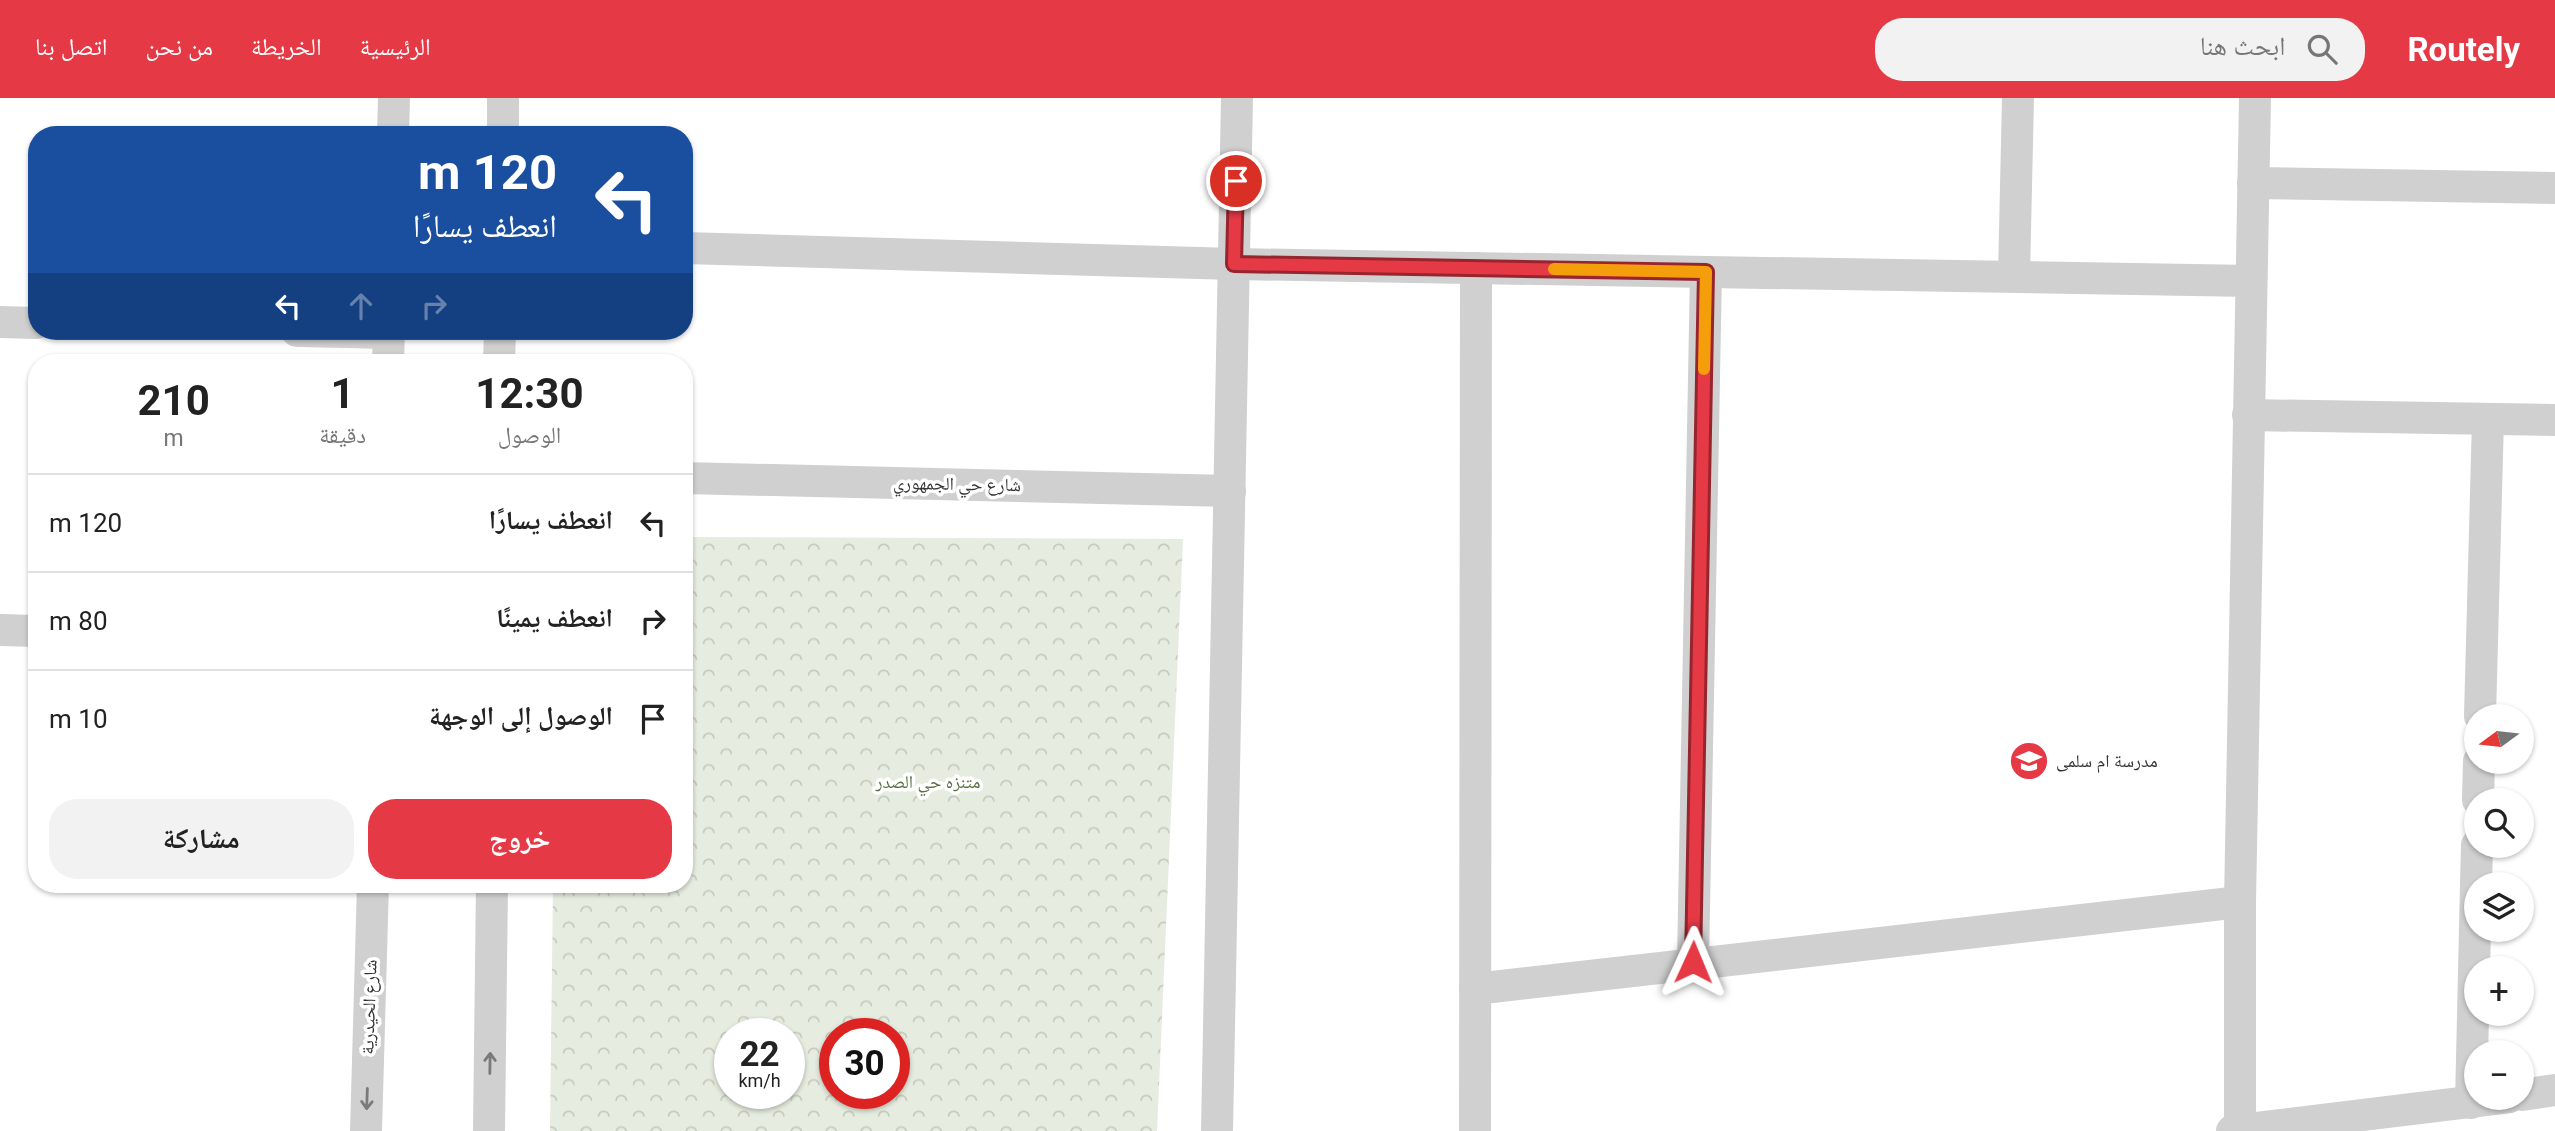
<!DOCTYPE html>
<html lang="ar">
<head>
<meta charset="utf-8">
<style>
  :root { --surface:#fff; --page:#f2f2f2; --text:#222; --muted:#767676; --line:#e0e0e0; --accent:#e63946 }
  body { margin:0; font-family:Roboto,"Noto Naskh Arabic",sans-serif; background:var(--page); color:var(--text); direction:rtl; height:100vh; display:flex; flex-direction:column; font-size:26px; white-space:nowrap }
  * { box-sizing:border-box; margin:0 }
  p { font-size:23px; color:var(--muted) }
  .icon { flex:none; width:38px; height:38px; fill:none; stroke:currentColor; stroke-width:2; stroke-linecap:round; stroke-linejoin:round }
  .map { position:relative; flex:1; overflow:hidden; direction:ltr }
  .details { position:absolute; left:28px; top:256px; width:665px; height:539px; display:flex; flex-direction:column; background:var(--surface); border-radius:28px; box-shadow:0 2px 5px #0004; direction:rtl }
  .details>* { flex:none }
  .guide { position:absolute; left:28px; top:28px; width:665px; height:214px; border-radius:28px; box-shadow:0 2px 5px #0004; direction:rtl; background:#1a4fa0; color:#fff; overflow:hidden }
  .needle { width:46px; rotate:255deg }
  .tools { position:absolute; left:2464px; top:606px; display:grid; gap:14px }
  .tools a { display:grid; place-items:center; width:70px; height:70px; border-radius:50%; background:var(--surface); box-shadow:0 2px 5px #0004; font-size:35px }
  .speed { position:absolute; left:714px; top:920px; display:flex; gap:14px; font-size:35px; font-weight:700; text-align:center }
  .speed>* { display:grid; place-content:center; width:91px; height:91px; border-radius:50%; background:var(--surface); box-shadow:0 2px 5px #0004; line-height:1 }
  .speed small { font-size:18px; font-weight:400 }
  .speed .limit { border:10px solid #d22; background:#fff; color:#111 }
  .pin { position:absolute; display:grid; place-items:center; width:60px; height:60px; color:#fff; margin:-30px; border:4px solid #fff; border-radius:50%; box-shadow:0 2px 7px #0007 }
  .me { position:absolute; width:77px; margin:-38px; rotate:1deg; stroke-linejoin:round; filter:drop-shadow(0 0 5px #0008) }
  .turn { display:flex; align-items:center; gap:24px; height:147px; padding:0 21px; font-size:32px }
  .turn .icon { width:91px; height:91px; stroke-width:2.5 }
  .turn b { display:block; font-size:49px; line-height:60px }
  .lanes { display:flex; align-items:center; height:66px; padding:0 21px; background:#0003; justify-content:center; gap:35px; direction:ltr }
  .lanes .off { opacity:.35 }
  .eta { display:flex; justify-content:space-evenly; align-items:center; height:119px; text-align:center }
  .eta b { font-size:42px; font-weight:700; line-height:49px }
  .button { display:flex; gap:14px; margin-top:auto; padding:14px 21px }
  .button a { flex:1; height:80px; border-radius:28px; background:var(--accent); color:#fff; font-size:28px; font-weight:700; line-height:80px; text-align:center }
  .button a+a { background:var(--page); color:var(--text) }
  ul { padding:0; list-style:none }
  li { display:flex; align-items:center; gap:21px; height:98px; padding:0 21px; border-top:2px solid var(--line) }
  li div { flex:1 }
  li b { display:block; font-size:26px }
  li em { font-style:normal }
  header { display:flex; align-items:center; gap:42px; box-sizing:border-box; height:98px; padding:0 35px; background:var(--accent); color:#fff }
  header strong { font-size:33px }
  nav { display:flex; gap:38px; margin-inline-start:auto; font-size:24px }
  .search { width:490px; height:63px; background:var(--page); display:flex; align-items:center; gap:18px; box-sizing:border-box; padding:0 24px; border-radius:28px; color:var(--muted); font-size:26px }
  .map>svg:first-child { display:block }
  .forest { fill:url(#forest-crowns); fill-rule:evenodd }
  .lines { fill:none; stroke-linecap:round; stroke-linejoin:round }
  .street { stroke:#d0d0d0; stroke-width:32 }
  .oneway { stroke:#7a7a7a }
  .route-casing { stroke:#96252e; stroke-width:18 }
  .route { stroke:#e63946; stroke-width:12 }
  .slow { stroke:#f59e0b; stroke-width:12 }
  .labels { text-anchor:middle; stroke-width:7; stroke-linejoin:round; paint-order:stroke }
  .street-label { font-size:18px; fill:#333; stroke:#fff }
  .poi-label { font-size:18px; fill:#333; stroke:#fff; text-anchor:start }
  .park-label { font-size:18px; fill:#56703f; stroke:#fff }
</style>
</head>
<body>
<header>
<strong>Routely</strong>
<div class="search"><svg class="icon" aria-label="search" viewBox="0 0 24 24"><circle cx="10" cy="10" r="6"/><path d="M15 15l6 6"/></svg>ابحث هنا</div>
<nav><a>الرئيسية</a><a>الخريطة</a><a>من نحن</a><a>اتصل بنا</a></nav>
</header>
<div class="map">
<svg width="2555" height="1033" viewBox="0 0 2555 1033">
  <defs>
    <pattern id="forest-crowns" width="20" height="18" patternUnits="userSpaceOnUse" patternTransform="scale(1.75)"><rect width="20" height="18" fill="#e6ecdf"/><path d="M2 6a3 3 0 1 1 6 0M12 15a3 3 0 1 1 6 0" fill="none" stroke="#c6cbc0"/></pattern>
  </defs>
  <rect width="100%" height="100%" fill="#fff"/>
  <path class="forest" d="M684 439 1183 441 1157 1033H550L553 786H684ZM730 936H789V996H730ZM894 936V996H835V936Z"/>
  <g class="lines">
    <g class="street">
      <polyline points="393,37 394,0"/>
      <polyline points="503,37 503,0"/>
      <polyline points="2253,85 2555,90"/>
      <polyline points="684,150 1234,166 2251,183"/>
      <polyline points="2014,178 2018,0"/>
      <polyline points="0,224 37,225"/>
      <polyline points="297,233 389,235"/>
      <polyline points="388,264 389,233"/>
      <polyline points="499,264 500,233"/>
      <polyline points="2248,317 2555,322"/>
      <polyline points="684,380 1230,393"/>
      <polyline points="0,532 37,533"/>
      <polyline points="2480,618 2488,321"/>
      <polyline points="2478,702 2479,663"/>
      <polyline points="2476,786 2477,747"/>
      <polyline points="1693,864 1706,174"/>
      <polyline points="1475,891 2240,804"/>
      <polyline points="2522,997 2555,992"/>
      <polyline points="2471,1005 2476,786"/>
      <polyline points="366,1033 373,786"/>
      <polyline points="489,1033 492,786"/>
      <polyline points="1217,1033 1237,0"/>
      <polyline points="1475,1033 1476,170"/>
      <polyline points="2232,1033 2510,999"/>
      <polyline points="2240,1033 2240,804 2255,0"/>
    </g>
  </g>
  <defs><path id="oneway-shaft" d="M-6 0H5M1.5-3L5.5 0L1.5 3" fill="none" stroke-width="1.6" stroke-linecap="round" stroke-linejoin="round" transform="scale(1.75)"/></defs>
  <g class="oneway">
    <use href="#oneway-shaft" transform="translate(490 965) rotate(-89)"/>
    <use href="#oneway-shaft" transform="translate(367 1001) rotate(92)"/>
  </g>
  <g class="lines">
    <g class="route-casing">
      <polyline id="route" points="1236,83 1234,166 1706,174 1693,864"/>
    </g>
    <use href="#route" class="route"/>
    <polyline class="slow" points="1554,171 1706,174 1704,271"/>
  </g>
  <defs>
    <g id="school-disc" transform="scale(2.0125)"><circle r="9.5" fill="#e63946" stroke="#fff"/><path d="M0-5L7-2L0 1L-7-2ZM-4 1L0 2.5L4 1V4Q0 6-4 4Z" fill="#fff"/></g>
  </defs>
  <g fill-rule="evenodd">
    <use href="#school-disc" x="2029" y="663"/>
  </g>
  <g class="labels">
    <g class="street-label">
      <text transform="translate(957 386) rotate(1)" y="6">شارع حي الجمهوري</text>
      <text transform="translate(369 909) rotate(-88)" y="6">شارع الحيدرية</text>
    </g>
    <g class="poi-label">
      <text x="2056" y="669">مدرسة ام سلمى</text>
    </g>
    <g class="park-label">
      <text x="928" y="690">متنزه حي الصدر</text>
    </g>
  </g>
</svg>
<div class="tools">
<a><svg class="needle" viewBox="-14 -14 28 28"><path d="M0-13l5 13h-10z" fill="#e53935"/><path d="M0 13l5-13h-10z" fill="#767676"/></svg></a>
<a><svg class="icon" aria-label="search" viewBox="0 0 24 24"><circle cx="10" cy="10" r="6"/><path d="M15 15l6 6"/></svg></a>
<a><svg class="icon" aria-label="layers" viewBox="0 0 24 24"><path d="M12 4l9 5-9 5-9-5zM3 14l9 5 9-5"/></svg></a>
<a>+</a>
<a>−</a>
</div>
<div class="speed"><div>22<small>km/h</small></div><div class="limit">30</div></div>
<div class="pin" style="left:1236px;top:83px;background:#d93025"><svg class="icon" aria-label="arrive" viewBox="0 0 24 24"><path d="M6 21V4h12l-3 4 3 4H6"/></svg></div>
<svg class="me" style="left:1693px;top:864px" viewBox="-20 -20 40 40"><path d="M0-17L14 15 0 8-14 15z" fill="#e63946" stroke="#fff" stroke-width="4"/></svg>
<div class="guide">
<div class="turn"><svg class="icon" aria-label="left" viewBox="0 0 24 24"><path d="M17 20v-9H6M10 6l-5 5 5 5"/></svg><div><b>120 m</b>انعطف يسارًا</div></div>
<div class="lanes"><svg class="icon" aria-label="left" viewBox="0 0 24 24"><path d="M17 20v-9H6M10 6l-5 5 5 5"/></svg><svg class="icon off" aria-label="ahead" viewBox="0 0 24 24"><path d="M12 20V5M6 11l6-6 6 6"/></svg><svg class="icon off" aria-label="right" viewBox="0 0 24 24"><path d="M7 20v-9h11M14 6l5 5-5 5"/></svg></div>
</div>
<section class="details">
<div class="eta">
<div><b>12:30</b><p>الوصول</p></div>
<div><b>1</b><p>دقيقة</p></div>
<div><b>210</b><p>m</p></div>
</div>
<ul>
<li><svg class="icon" aria-label="left" viewBox="0 0 24 24"><path d="M17 20v-9H6M10 6l-5 5 5 5"/></svg><div><b>انعطف يسارًا</b></div><em>120 m</em></li>
<li><svg class="icon" aria-label="right" viewBox="0 0 24 24"><path d="M7 20v-9h11M14 6l5 5-5 5"/></svg><div><b>انعطف يمينًا</b></div><em>80 m</em></li>
<li><svg class="icon" aria-label="arrive" viewBox="0 0 24 24"><path d="M6 21V4h12l-3 4 3 4H6"/></svg><div><b>الوصول إلى الوجهة</b></div><em>10 m</em></li>
</ul>
<div class="button"><a>خروج</a><a>مشاركة</a></div>
</section>
</div>
</body>
</html>
